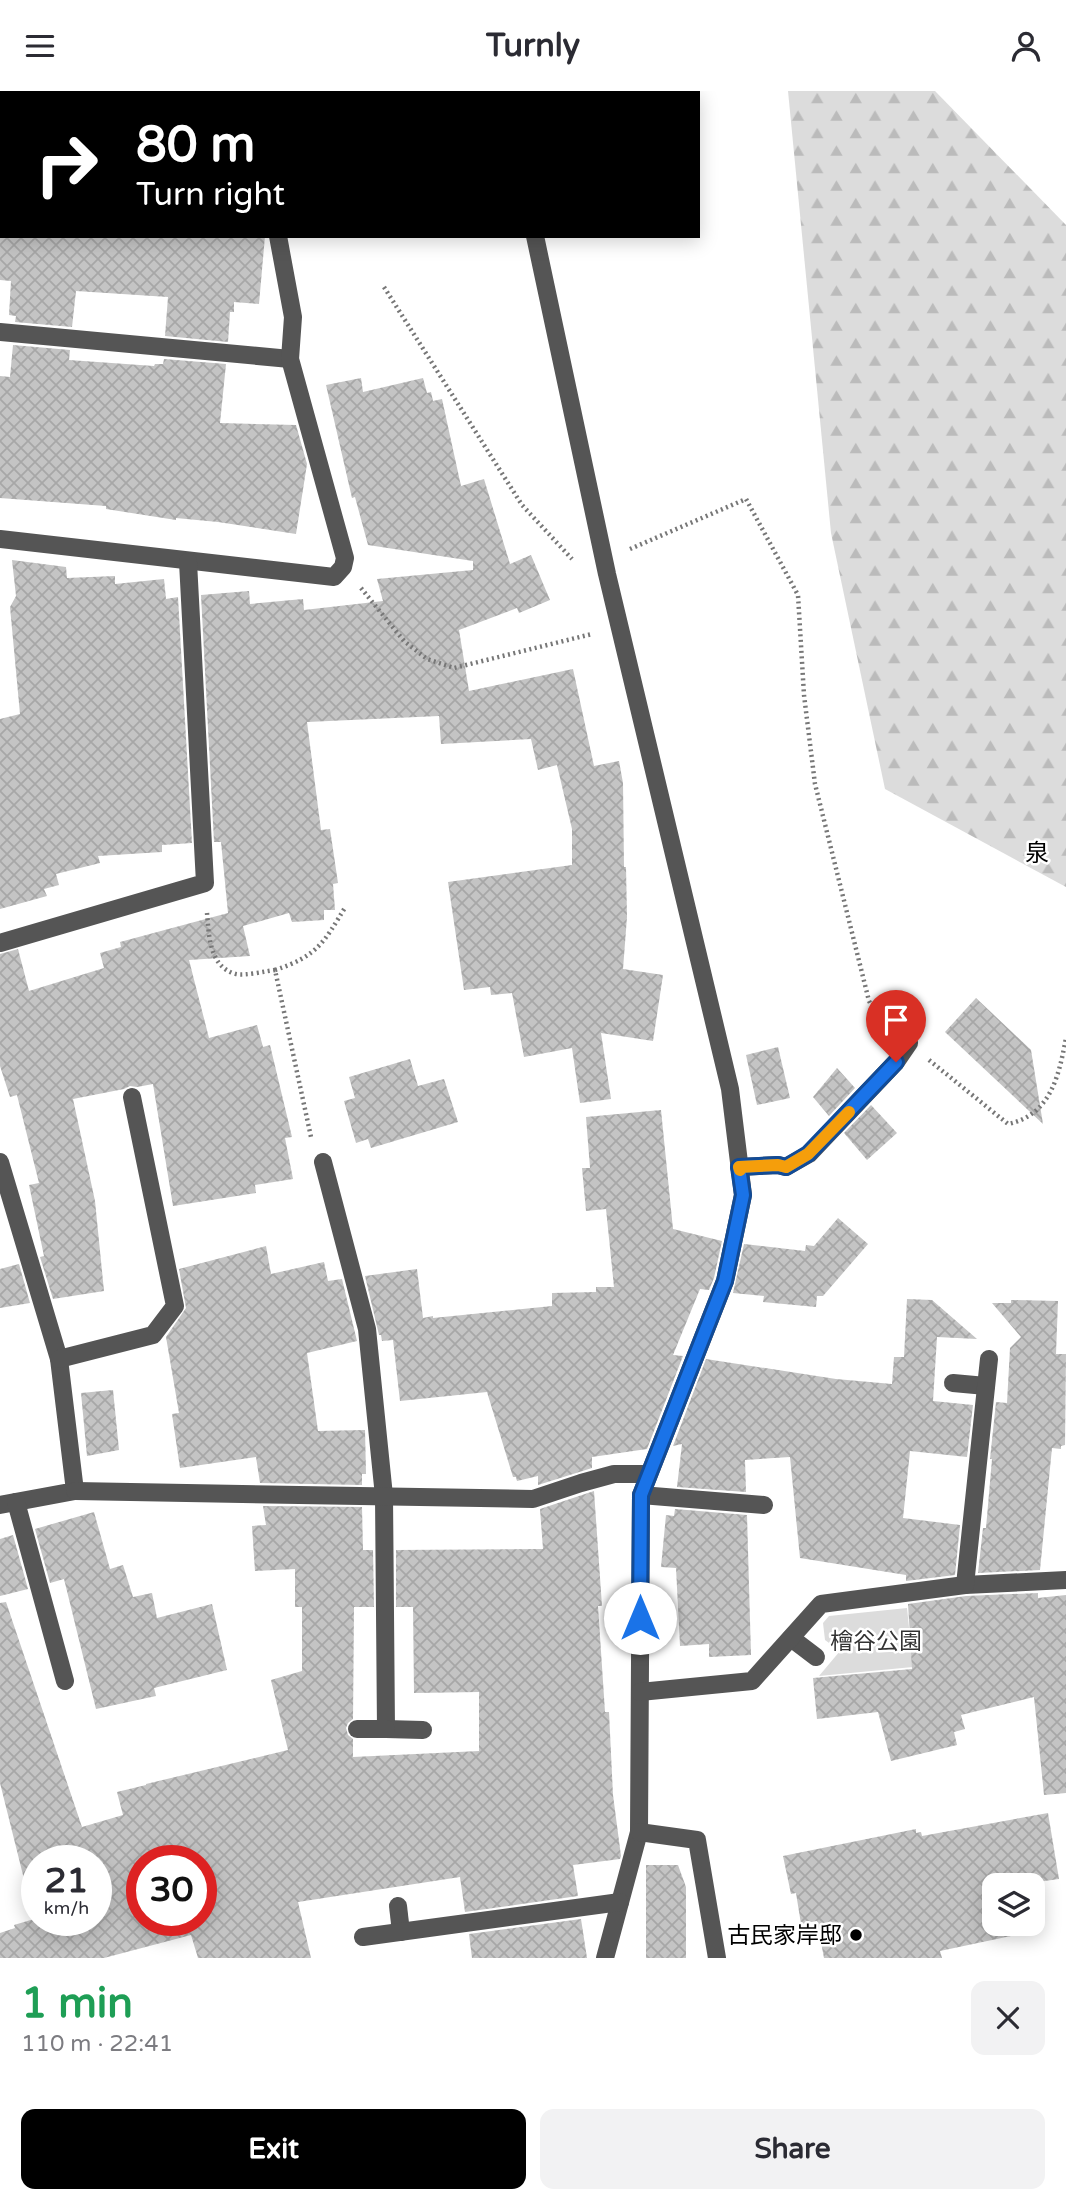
<!DOCTYPE html>
<html lang="en">
<head>
<meta charset="utf-8">
<style>
  :root { --surface:#fff; --page:#f2f2f3; --text:#2b2b33; --muted:#7c7c81; --accent:#000 }
  body { margin:0; font-family:"Varela Round","Noto Sans JP",sans-serif; background:var(--page); color:var(--text); height:100vh; display:flex; flex-direction:column; font-size:26px; white-space:nowrap }
  * { box-sizing:border-box; margin:0 }
  p { font-size:23px; color:var(--muted) }
  .icon { flex:none; width:38px; height:38px; fill:none; stroke:currentColor; stroke-width:2; stroke-linecap:round; stroke-linejoin:round }
  .map { position:relative; height:1867px; overflow:hidden }
  .panel { display:flex; flex-direction:column; background:var(--surface); flex:1 }
  .panel>* { flex:none }
  .guide { position:absolute; left:0px; top:0px; width:700px; height:147px; box-shadow:0 4px 18px #0003; background:#000; color:#fff; overflow:hidden }
  .buttons { position:absolute; left:982px; top:1782px; display:grid; gap:14px }
  .buttons a { display:grid; place-items:center; width:63px; height:63px; border-radius:14px; background:var(--surface); box-shadow:0 4px 18px #0003; font-size:35px }
  .speed { position:absolute; left:21px; top:1754px; display:flex; gap:14px; font-size:35px; font-weight:700; text-align:center }
  .speed>* { display:grid; place-content:center; width:91px; height:91px; border-radius:50%; background:var(--surface); box-shadow:0 4px 18px #0003; line-height:1 }
  .speed small { font-size:18px; font-weight:400 }
  .speed .limit { border:10px solid #d22; background:#fff; color:#111 }
  .pin { position:absolute; display:grid; place-items:center; width:60px; height:60px; color:#fff; margin:-72px -30px; border-radius:50% 50% 50% 0; rotate:-45deg; box-shadow:0 0 7px #0007 }
  .pin .icon { rotate:45deg }
  .me { position:absolute; width:77px; margin:-38px; rotate:0deg; stroke-linejoin:round; filter:drop-shadow(0 0 5px #0008) }
  .turn { display:flex; align-items:center; gap:24px; height:147px; padding:0 21px; font-size:32px }
  .turn .icon { width:91px; height:91px; stroke-width:2.5 }
  .turn b { display:block; font-size:49px; line-height:60px }
  .round { display:grid; place-items:center; flex:none; width:74px; height:74px; border-radius:14px; background:var(--page) }
  .head { display:flex; align-items:center; justify-content:space-between; height:119px; padding:0 21px }
  h1 { font-size:42px; font-weight:700; line-height:52px; color:#1e9e55 }
  .cta { display:flex; gap:14px; margin-top:auto; padding:14px 21px }
  .cta a { flex:1; height:80px; border-radius:14px; background:var(--accent); color:#fff; font-size:28px; font-weight:700; line-height:80px; text-align:center }
  .cta a+a { background:var(--page); color:var(--text) }
  header { display:flex; justify-content:space-between; align-items:center; height:91px; padding:0 21px; background:var(--surface); font-size:32px; font-weight:700 }
  .map>svg:first-child { display:block }
  .forest { fill:url(#forest-firs) }
  .green { fill:#dcdcdc }
  .building { fill:url(#building-cross-hatch); fill-rule:evenodd }
  .lines { fill:none; stroke-linecap:round; stroke-linejoin:round }
  .path { stroke:#777; stroke-width:4.5; stroke-dasharray:2 3.5; stroke-linecap:butt }
  .minor { stroke:#555; stroke-width:18 }
  .route-casing { stroke:#114b97; stroke-width:18 }
  .route { stroke:#1a73e8; stroke-width:12 }
  .slow { stroke:#f59e0b; stroke-width:12 }
  .poi-dot { fill:#000; stroke:#fff; stroke-width:2.5 }
  .labels { text-anchor:middle; stroke-width:5; stroke-linejoin:round; paint-order:stroke }
  .park-label { font-size:23px; fill:#333; stroke:#fff }
  .poi-label { font-size:23px; fill:#000; stroke:#fff; text-anchor:end }
  .neighbourhood-label { font-size:24px; fill:#000; stroke:#fff }
</style>
</head>
<body>
<header><svg class="icon" aria-label="menu" viewBox="0 0 24 24"><path d="M4 6h16M4 12h16M4 18h16"/></svg>Turnly<svg class="icon" aria-label="person" viewBox="0 0 24 24"><circle cx="12" cy="8" r="4"/><path d="M4 21q1-7 8-7t8 7"/></svg></header>
<div class="map">
<svg width="1066" height="1867" viewBox="0 0 1066 1867">
  <defs>
    <pattern id="forest-firs" width="22" height="20" patternUnits="userSpaceOnUse" patternTransform="scale(1.75)"><rect width="22" height="20" fill="#dcdcdc"/><path d="M5 1l3.5 6h-7zM16 11l3.5 6h-7z" fill="#bbb"/></pattern>
    <pattern id="building-cross-hatch" width="8" height="8" patternUnits="userSpaceOnUse" patternTransform="scale(1.75)"><rect width="8" height="8" fill="#c4c4c4"/><path d="M0 0l8 8M0 8l8-8" fill="none" stroke="#a7a7a7"/></pattern>
  </defs>
  <rect width="100%" height="100%" fill="#fff"/>
  <polygon class="forest" points="788,0 935,0 1066,134 1066,796 885,698 831,442"/>
  <polygon class="green" points="907,1517 913,1576 819,1585 840,1560 825,1549 823,1532 829,1525"/>
  <g class="building">
    <polygon points="0,145 265,145 259,213 234,211 234,221 230,221 228,251 165,245 168,206 76,200 72,236 15,231 16,225 9,224 11,190 0,189"/>
    <polygon points="13,254 70,259 69,269 154,275 155,273 163,273 164,268 226,273 220,332 296,334 307,373 296,443 218,431 176,427 176,429 106,418 106,415 0,407 0,285 10,286"/>
    <polygon points="361,287 363,301 423,287 427,302 431,301 433,310 442,308 461,395 484,388 510,473 531,464 550,509 519,522 517,517 459,539 469,600 573,578 594,675 619,670 623,692 624,776 626,776 627,826 623,878 663,884 653,950 601,942 611,1008 580,1012 572,957 524,966 512,902 491,904 490,896 464,899 448,791 572,774 572,738 557,674 538,679 531,648 441,653 439,625 307,631 321,739 330,738 338,792 333,793 335,819 324,819 324,829 292,831 289,822 243,835 250,865 189,869 209,947 257,934 263,956 270,954 292,1046 285,1047 293,1088 255,1094 256,1102 173,1115 153,993 137,996 130,995 124,998 73,1008 95,1110 104,1200 53,1208 40,1166 44,1165 29,1094 39,1092 17,1004 10,1006 0,975 0,863 18,858 29,900 104,877 100,862 121,856 120,851 228,822 221,751 214,751 201,504 249,500 250,513 303,508 304,519 383,510 377,488 473,479 473,470 368,454 355,406 352,407 326,294"/>
    <polygon points="12,469 66,476 67,487 115,485 115,493 164,488 166,508 178,506 192,752 162,754 162,761 98,765 100,772 56,783 59,794 44,798 47,805 0,818 0,628 20,623 10,516 16,505"/>
    <polygon points="976,907 1031,959 1043,1033 945,941"/>
    <polygon points="778,956 790,1007 757,1014 746,964"/>
    <polygon points="410,968 418,995 444,988 458,1031 371,1057 368,1048 356,1052 344,1010 355,1007 349,986"/>
    <polygon points="837,977 855,997 829,1025 813,1006"/>
    <polygon points="871,1014 897,1042 867,1069 844,1042"/>
    <polygon points="661,1019 673,1138 722,1150 714,1187 709,1199 700,1198 673,1264 683,1265 647,1358 592,1366 592,1377 538,1394 538,1385 517,1390 516,1386 513,1386 487,1301 400,1310 393,1249 382,1250 381,1244 379,1244 365,1185 417,1178 423,1227 433,1225 433,1227 552,1215 552,1202 596,1201 596,1196 614,1196 606,1118 586,1120 582,1077 590,1077 586,1026"/>
    <polygon points="838,1127 868,1153 823,1205 817,1205 816,1216 763,1211 764,1205 733,1202 744,1153 805,1160 806,1154 814,1155"/>
    <polygon points="266,1155 271,1183 324,1171 328,1190 342,1188 357,1250 307,1262 318,1340 365,1339 366,1383 362,1383 362,1394 260,1392 256,1366 180,1377 172,1323 179,1322 166,1246 186,1217 179,1178"/>
    <polygon points="19,1173 30,1212 0,1217 0,1178"/>
    <polygon points="907,1208 932,1209 977,1248 937,1246 933,1310 973,1314 967,1366 910,1360 903,1427 960,1434 955,1484 906,1490 906,1484 800,1467 790,1366 745,1369 746,1401 677,1396 682,1353 673,1355 706,1268 836,1288 892,1293 894,1266 904,1266"/>
    <polygon points="1011,1209 1058,1210 1056,1263 1066,1263 1065,1354 1061,1355 1061,1358 1052,1357 1040,1479 978,1482 983,1437 986,1437 992,1368 990,1368 996,1311 1007,1312 1010,1257 1021,1246 992,1212 1011,1212"/>
    <polygon points="113,1299 119,1359 87,1365 81,1302"/>
    <path d="M594 1400 602 1515H598L605 1621H609L613 1704 621 1765 620 1768 573 1774 578 1805 465 1821 460 1786 298 1811 311 1867H198L191 1844 104 1867H0V1842L15 1837 14 1834 34 1828 0 1692V1512L6 1511 82 1736 123 1724 117 1701 146 1694V1693L288 1659 271 1589 302 1580V1516H295V1478L255 1480 252 1435 266 1434 263 1415 362 1416 363 1459H373L374 1516H354L353 1628 348 1632 346 1637 348 1644 353 1648V1666L479 1660V1601L414 1602 413 1516H396V1459L543 1458 540 1418ZM37 1769H96V1829H37ZM142 1769H201V1829H142Z"/>
    <polygon points="675,1418 747,1424 751,1564 709,1566 709,1553 680,1555 676,1477 661,1476 666,1424 674,1425"/>
    <polygon points="94,1421 110,1478 123,1474 133,1506 152,1502 157,1527 212,1513 227,1579 154,1597 156,1605 96,1618 64,1488 50,1492 35,1438"/>
    <polygon points="13,1444 28,1498 0,1505 0,1448"/>
    <polygon points="1038,1502 1038,1507 1066,1504 1066,1702 1044,1704 1034,1606 961,1624 965,1638 954,1641 957,1654 891,1670 878,1621 817,1628 813,1587 912,1578 908,1513 966,1505"/>
    <polygon points="1048,1722 1059,1788 1030,1792 1030,1794 994,1794 994,1832 1032,1832 1032,1804 1040,1839 940,1860 942,1867 824,1867 817,1830 801,1833 796,1802 791,1803 783,1765 916,1738 916,1742 921,1741 922,1745"/>
    <polygon points="646,1774 678,1774 686,1796 686,1867 646,1867"/>
    <polygon points="581,1828 587,1867 472,1867 469,1843"/>
  </g>
  <g class="lines">
    <g class="path">
      <polyline points="384,196 522,414 572,468"/>
      <polyline points="630,458 746,408 798,504 804,604 815,693 869,910 879,929 887,935"/>
      <polyline points="361,497 404,550 427,568 454,577 592,543"/>
      <path d="M207 822C209 844 209 876 236 883 245 885 266 880 275 879L311 1046"/>
      <path d="M275 879C318 865 324 851 346 815"/>
      <path d="M929 969 1008 1033C1051 1024 1059 984 1066 947"/>
    </g>
    <g class="minor">
      <polyline points="260,0 260,2"/>
      <polyline points="485,0 489,2"/>
      <polyline points="504,0 504,2"/>
      <polyline points="0,30 2,31"/>
      <polyline points="535,145 607,483 730,998 743,1104 725,1190 641,1404 639,1741 605,1867"/>
      <polyline points="0,241 290,268"/>
      <polyline points="0,448 334,486 343,476 345,467 290,268 293,226 278,145"/>
      <polyline points="0,852 205,792 188,471"/>
      <polyline points="0,1071 59,1268 75,1400 0,1414"/>
      <polyline points="323,1071 367,1238 384,1405 386,1638 423,1639"/>
      <polyline points="739,1076 778,1074 786,1076 809,1063 896,971 909,952"/>
      <polyline points="59,1268 153,1244 175,1215 132,1006"/>
      <polyline points="953,1292 986,1295"/>
      <polyline points="75,1400 533,1408 581,1392 614,1383 648,1383"/>
      <polyline points="641,1404 764,1414"/>
      <polyline points="16,1411 65,1590"/>
      <polyline points="965,1494 1066,1489"/>
      <polyline points="791,1547 816,1566"/>
      <polyline points="640,1601 752,1590 821,1513 965,1494 989,1268"/>
      <polyline points="357,1638 386,1638"/>
      <polyline points="639,1741 697,1749 717,1867"/>
      <polyline points="398,1815 401,1841"/>
      <polyline points="363,1846 620,1811"/>
    </g>
  </g>
  <g class="lines">
    <g class="route-casing">
      <polyline id="route" points="640,1527 641,1404 725,1190 743,1104 739,1076 778,1074 786,1076 808,1063 896,971"/>
    </g>
    <use href="#route" class="route"/>
    <polyline class="slow" points="740,1079 739,1076 778,1074 786,1076 808,1063 849,1021"/>
  </g>
  <circle class="poi-dot" cx="856" cy="1844" r="7"/>
  <g class="labels">
    <g class="park-label">
      <text x="876" y="1558">檜谷公園</text>
    </g>
    <g class="poi-label">
      <text x="842" y="1852">古民家岸邸</text>
    </g>
    <g class="neighbourhood-label">
      <text x="1037" y="770">泉</text>
    </g>
  </g>
</svg>
<div class="buttons">
<a><svg class="icon" aria-label="layers" viewBox="0 0 24 24"><path d="M12 4l9 5-9 5-9-5zM3 14l9 5 9-5"/></svg></a>
</div>
<div class="speed"><div>21<small>km/h</small></div><div class="limit">30</div></div>
<div class="pin" style="left:896px;top:971px;background:#d93025"><svg class="icon" aria-label="arrive" viewBox="0 0 24 24"><path d="M6 21V4h12l-3 4 3 4H6"/></svg></div>
<svg class="me" style="left:640px;top:1527px" viewBox="-20 -20 40 40"><circle r="19" fill="#fff"/><path d="M0-13L10 11 0 6-10 11z" fill="#1a73e8"/></svg>
<div class="guide">
<div class="turn"><svg class="icon" aria-label="right" viewBox="0 0 24 24"><path d="M7 20v-9h11M14 6l5 5-5 5"/></svg><div><b>80 m</b>Turn right</div></div>
</div>
</div>
<section class="panel">
<div class="head"><div><h1>1 min</h1><p>110 m · 22:41</p></div><a class="round"><svg class="icon" aria-label="close" viewBox="0 0 24 24"><path d="M6 6l12 12M18 6L6 18"/></svg></a></div>
<div class="cta"><a>Exit</a><a>Share</a></div>
</section>
</body>
</html>
